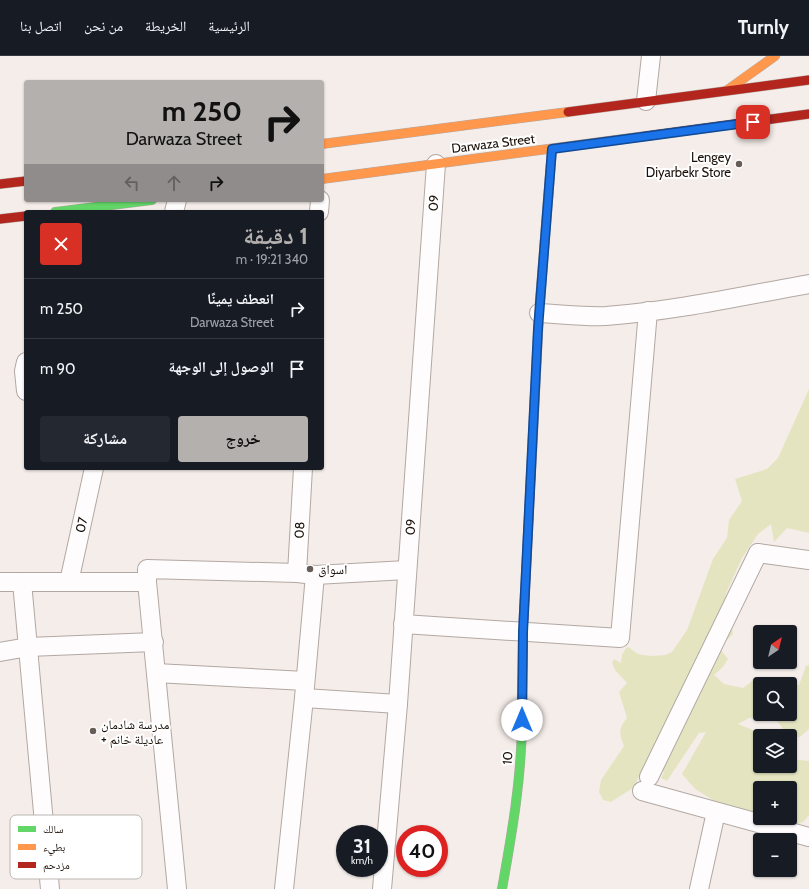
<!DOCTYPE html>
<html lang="ar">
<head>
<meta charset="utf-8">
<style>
  :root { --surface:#171b24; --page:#242831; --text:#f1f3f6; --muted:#9ea1a6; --line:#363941; --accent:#b3b0ae }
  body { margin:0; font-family:Cabin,"Noto Naskh Arabic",sans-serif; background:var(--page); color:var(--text); direction:rtl; height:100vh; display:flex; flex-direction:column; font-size:15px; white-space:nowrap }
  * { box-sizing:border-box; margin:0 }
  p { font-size:13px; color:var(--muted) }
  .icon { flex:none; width:22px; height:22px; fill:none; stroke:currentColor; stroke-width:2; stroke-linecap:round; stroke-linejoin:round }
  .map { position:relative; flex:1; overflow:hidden; direction:ltr }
  .details { position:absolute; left:24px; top:154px; width:300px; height:260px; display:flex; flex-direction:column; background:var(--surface); border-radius:4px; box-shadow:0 1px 3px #0004; direction:rtl }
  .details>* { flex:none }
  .hud { position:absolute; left:24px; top:24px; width:300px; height:122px; border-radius:4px; box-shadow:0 1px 3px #0004; direction:rtl; background:#b3b0ae; color:#111; overflow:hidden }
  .needle { width:26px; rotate:35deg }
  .tools { position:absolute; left:753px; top:569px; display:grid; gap:8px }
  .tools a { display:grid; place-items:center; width:44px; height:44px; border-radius:4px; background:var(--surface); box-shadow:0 1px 3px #0004; font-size:20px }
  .speed { position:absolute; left:336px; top:769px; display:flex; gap:8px; font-size:20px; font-weight:700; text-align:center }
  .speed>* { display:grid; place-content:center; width:52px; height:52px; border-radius:50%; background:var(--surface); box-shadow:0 1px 3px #0004; line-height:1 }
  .speed small { font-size:10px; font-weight:400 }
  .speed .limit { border:6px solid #d22; background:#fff; color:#111 }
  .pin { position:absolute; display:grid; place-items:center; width:34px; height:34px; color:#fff; margin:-17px; border-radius:8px; box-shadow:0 2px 6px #0006 }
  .me { position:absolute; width:44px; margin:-22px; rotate:0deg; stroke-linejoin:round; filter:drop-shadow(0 0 3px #0008) }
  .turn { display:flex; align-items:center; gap:14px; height:84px; padding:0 16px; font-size:18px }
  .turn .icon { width:52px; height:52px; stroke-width:2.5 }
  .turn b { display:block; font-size:28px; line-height:34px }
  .lanes { display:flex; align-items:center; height:38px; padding:0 16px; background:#0003; justify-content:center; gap:20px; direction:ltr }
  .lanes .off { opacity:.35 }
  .round { display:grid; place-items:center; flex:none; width:42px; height:42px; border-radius:4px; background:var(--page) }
  .head { display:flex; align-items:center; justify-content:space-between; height:68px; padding:0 16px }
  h1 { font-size:24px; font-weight:700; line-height:30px; color:var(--accent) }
  .cta { display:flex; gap:8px; margin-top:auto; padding:8px 16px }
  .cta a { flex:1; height:46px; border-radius:4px; background:var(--accent); color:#111; font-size:16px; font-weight:700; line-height:46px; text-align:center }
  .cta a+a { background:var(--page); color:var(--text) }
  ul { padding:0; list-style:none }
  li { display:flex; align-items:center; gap:12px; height:60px; padding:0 16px; border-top:1px solid var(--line) }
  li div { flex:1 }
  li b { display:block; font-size:15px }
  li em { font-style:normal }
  header { display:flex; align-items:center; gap:24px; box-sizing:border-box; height:56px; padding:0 20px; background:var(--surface); border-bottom:1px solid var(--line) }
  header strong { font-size:19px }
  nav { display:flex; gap:22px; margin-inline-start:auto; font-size:14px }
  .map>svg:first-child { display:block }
  .green { fill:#e4e5c0 }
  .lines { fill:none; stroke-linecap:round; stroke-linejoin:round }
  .street-casing { stroke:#b2a8a3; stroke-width:20 }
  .fast-casing { stroke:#b2a8a3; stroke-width:10 }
  .slow-casing { stroke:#b2a8a3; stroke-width:10 }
  .jam-casing { stroke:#b2a8a3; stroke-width:10 }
  .street { stroke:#fefcfc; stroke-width:18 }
  .fast { stroke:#63d668; stroke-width:9 }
  .slow { stroke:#ff974d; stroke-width:9 }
  .jam { stroke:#b3261e; stroke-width:9 }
  .route-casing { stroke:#114b97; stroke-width:10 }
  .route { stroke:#1a73e8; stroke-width:7 }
  .poi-dot { fill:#675d57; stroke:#fff; stroke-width:1.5 }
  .labels { text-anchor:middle; stroke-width:4; stroke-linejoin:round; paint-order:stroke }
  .street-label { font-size:13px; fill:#1b1009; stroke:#fff }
  .poi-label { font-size:13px; fill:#1b1009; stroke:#fff; text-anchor:start }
  .key { fill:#fff; stroke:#bbb7b5; stroke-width:1 }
  .key-label { font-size:11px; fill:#1b1009 }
</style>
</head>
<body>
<header>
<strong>Turnly</strong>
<nav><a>الرئيسية</a><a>الخريطة</a><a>من نحن</a><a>اتصل بنا</a></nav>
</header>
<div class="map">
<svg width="809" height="833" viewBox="0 0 809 833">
  <rect width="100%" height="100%" fill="#f5ede9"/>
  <path class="green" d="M809 333V477L787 472 774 486 771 468 758 478 742 502 727 535 717 568 732 573 733 578 727 584 715 579 720 593 728 603 723 611 714 619 724 628 743 632 755 623 787 628H760V658H790V628L799 629 806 610 809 609V673L800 681 788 680 773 659 749 662 738 668 767 680H760V710H790V703L809 705V759L804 765 794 771 776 762H790V732H760V752L756 758 718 747 695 733 682 718 706 676 699 677 667 725 661 722 664 716 659 712C646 716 638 715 636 730L611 746 603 744 599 736 601 724 624 690C619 677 618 673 627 662L619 636 627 627 615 614 612 607 614 603 621 607 622 599 626 592 628 591 638 598 650 600 665 599 672 596 687 574 713 503 727 482 729 464 742 445 735 423 767 413 778 402Z"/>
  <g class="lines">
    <g class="street-casing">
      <g id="street">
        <polyline points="646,45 651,0"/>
        <polyline points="174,156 177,144"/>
        <polyline points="319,156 320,144"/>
        <path d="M539 257C561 258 584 261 606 260 675 255 742 240 809 228"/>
        <polyline points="26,306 24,315 26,335"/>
        <polyline points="303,412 297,517 315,519 407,514"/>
        <polyline points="0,526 147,526"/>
        <polyline points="22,526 50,833"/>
        <polyline points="69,526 94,412"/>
        <polyline points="403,568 620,582 648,255"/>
        <polyline points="0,596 28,591 154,586"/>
        <polyline points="156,617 305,625"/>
        <polyline points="304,642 398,648"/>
        <polyline points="649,721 758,497 809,504"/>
        <polyline points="642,735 809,781"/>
        <polyline points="177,833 147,526 147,513 297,517"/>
        <polyline points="284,833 304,642 315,519"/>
        <polyline points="382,833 398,648 436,108"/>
        <polyline points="699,833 716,756"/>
      </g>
    </g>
    <g class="fast-casing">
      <g id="fast">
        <polyline points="55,156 152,144"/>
        <path d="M502 833C512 777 522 720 522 662"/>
      </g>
    </g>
    <g class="slow-casing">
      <g id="slow">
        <polyline points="726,35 775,0"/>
        <polyline points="322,88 568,56"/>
        <polyline points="322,123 646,80"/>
        <polyline points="531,417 539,257 552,93"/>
      </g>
    </g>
    <g class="jam-casing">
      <g id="jam">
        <polyline points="568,56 809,24"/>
        <polyline points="646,80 809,58"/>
        <polyline points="0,128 26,125"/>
        <polyline points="0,163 26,160"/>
        <polyline points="522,662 523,576 531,417"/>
      </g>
    </g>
    <use href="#street" class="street"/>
    <use href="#fast" class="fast"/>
    <use href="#slow" class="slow"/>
    <use href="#jam" class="jam"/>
  </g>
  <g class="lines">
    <g class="route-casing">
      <polyline id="route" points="522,664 523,576 538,273 552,93 753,66"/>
    </g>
    <use href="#route" class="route"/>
  </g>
  <g class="poi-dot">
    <circle cx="739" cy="108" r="4"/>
    <circle cx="310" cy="513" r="4"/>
    <circle cx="93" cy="675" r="4"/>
  </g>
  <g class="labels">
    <g class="street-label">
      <text transform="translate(493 87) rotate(-7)" y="5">Darwaza Street</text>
      <text transform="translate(433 147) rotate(-86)" y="5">09</text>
      <text transform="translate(81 469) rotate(-78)" y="5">07</text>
      <text transform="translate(410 471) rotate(-86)" y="5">09</text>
      <text transform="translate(299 474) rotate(-87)" y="5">08</text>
      <text transform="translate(507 702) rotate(-85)" y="5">10</text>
    </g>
    <g class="poi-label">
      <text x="731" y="106" text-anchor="end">Lengey<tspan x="731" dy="15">Diyarbekr Store</tspan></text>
      <text x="318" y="518">اسواق</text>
      <text x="101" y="673">مدرسة شادمان<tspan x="101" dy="15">+ عاديلة خانم</tspan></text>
    </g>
  </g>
  <rect x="10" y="759" width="132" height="64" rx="6" class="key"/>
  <rect x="18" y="770" width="18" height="6" fill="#63d668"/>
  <rect x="18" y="788" width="18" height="6" fill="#ff974d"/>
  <rect x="18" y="806" width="18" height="6" fill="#b3261e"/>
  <g class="key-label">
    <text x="43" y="777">سالك</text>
    <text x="43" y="795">بطيء</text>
    <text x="43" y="813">مزدحم</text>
  </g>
</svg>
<div class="tools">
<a><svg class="needle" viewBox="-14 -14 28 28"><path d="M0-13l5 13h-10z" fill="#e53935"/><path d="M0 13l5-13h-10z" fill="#9ea1a6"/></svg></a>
<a><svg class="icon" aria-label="search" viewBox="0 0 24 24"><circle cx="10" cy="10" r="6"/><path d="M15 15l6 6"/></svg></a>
<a><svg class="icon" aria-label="layers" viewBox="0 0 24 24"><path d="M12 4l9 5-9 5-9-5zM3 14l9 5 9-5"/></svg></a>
<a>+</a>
<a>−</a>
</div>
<div class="speed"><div>31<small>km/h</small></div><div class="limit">40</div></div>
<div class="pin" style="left:753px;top:66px;background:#d93025"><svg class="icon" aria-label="arrive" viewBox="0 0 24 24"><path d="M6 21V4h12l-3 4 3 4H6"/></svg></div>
<svg class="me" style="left:522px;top:664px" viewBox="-20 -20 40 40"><circle r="19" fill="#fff"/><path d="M0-13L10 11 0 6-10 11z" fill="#1a73e8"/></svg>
<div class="hud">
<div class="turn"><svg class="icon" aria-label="right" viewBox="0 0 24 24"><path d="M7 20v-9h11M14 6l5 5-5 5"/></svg><div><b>250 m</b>Darwaza Street</div></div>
<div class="lanes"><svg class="icon off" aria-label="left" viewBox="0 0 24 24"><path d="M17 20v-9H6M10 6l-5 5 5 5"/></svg><svg class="icon off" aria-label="ahead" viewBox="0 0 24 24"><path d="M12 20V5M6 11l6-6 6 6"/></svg><svg class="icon" aria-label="right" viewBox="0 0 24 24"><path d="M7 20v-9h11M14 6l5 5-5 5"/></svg></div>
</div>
<section class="details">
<div class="head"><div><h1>1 دقيقة</h1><p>340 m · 19:21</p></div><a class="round" style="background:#d93025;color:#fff"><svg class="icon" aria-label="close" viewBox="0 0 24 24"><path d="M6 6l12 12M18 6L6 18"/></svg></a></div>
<ul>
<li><svg class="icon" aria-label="right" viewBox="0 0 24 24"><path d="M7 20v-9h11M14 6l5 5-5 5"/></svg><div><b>انعطف يمينًا</b><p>Darwaza Street</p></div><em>250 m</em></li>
<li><svg class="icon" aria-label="arrive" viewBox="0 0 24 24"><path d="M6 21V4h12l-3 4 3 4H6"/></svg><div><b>الوصول إلى الوجهة</b></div><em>90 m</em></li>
</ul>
<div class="cta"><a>خروج</a><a>مشاركة</a></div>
</section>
</div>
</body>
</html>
